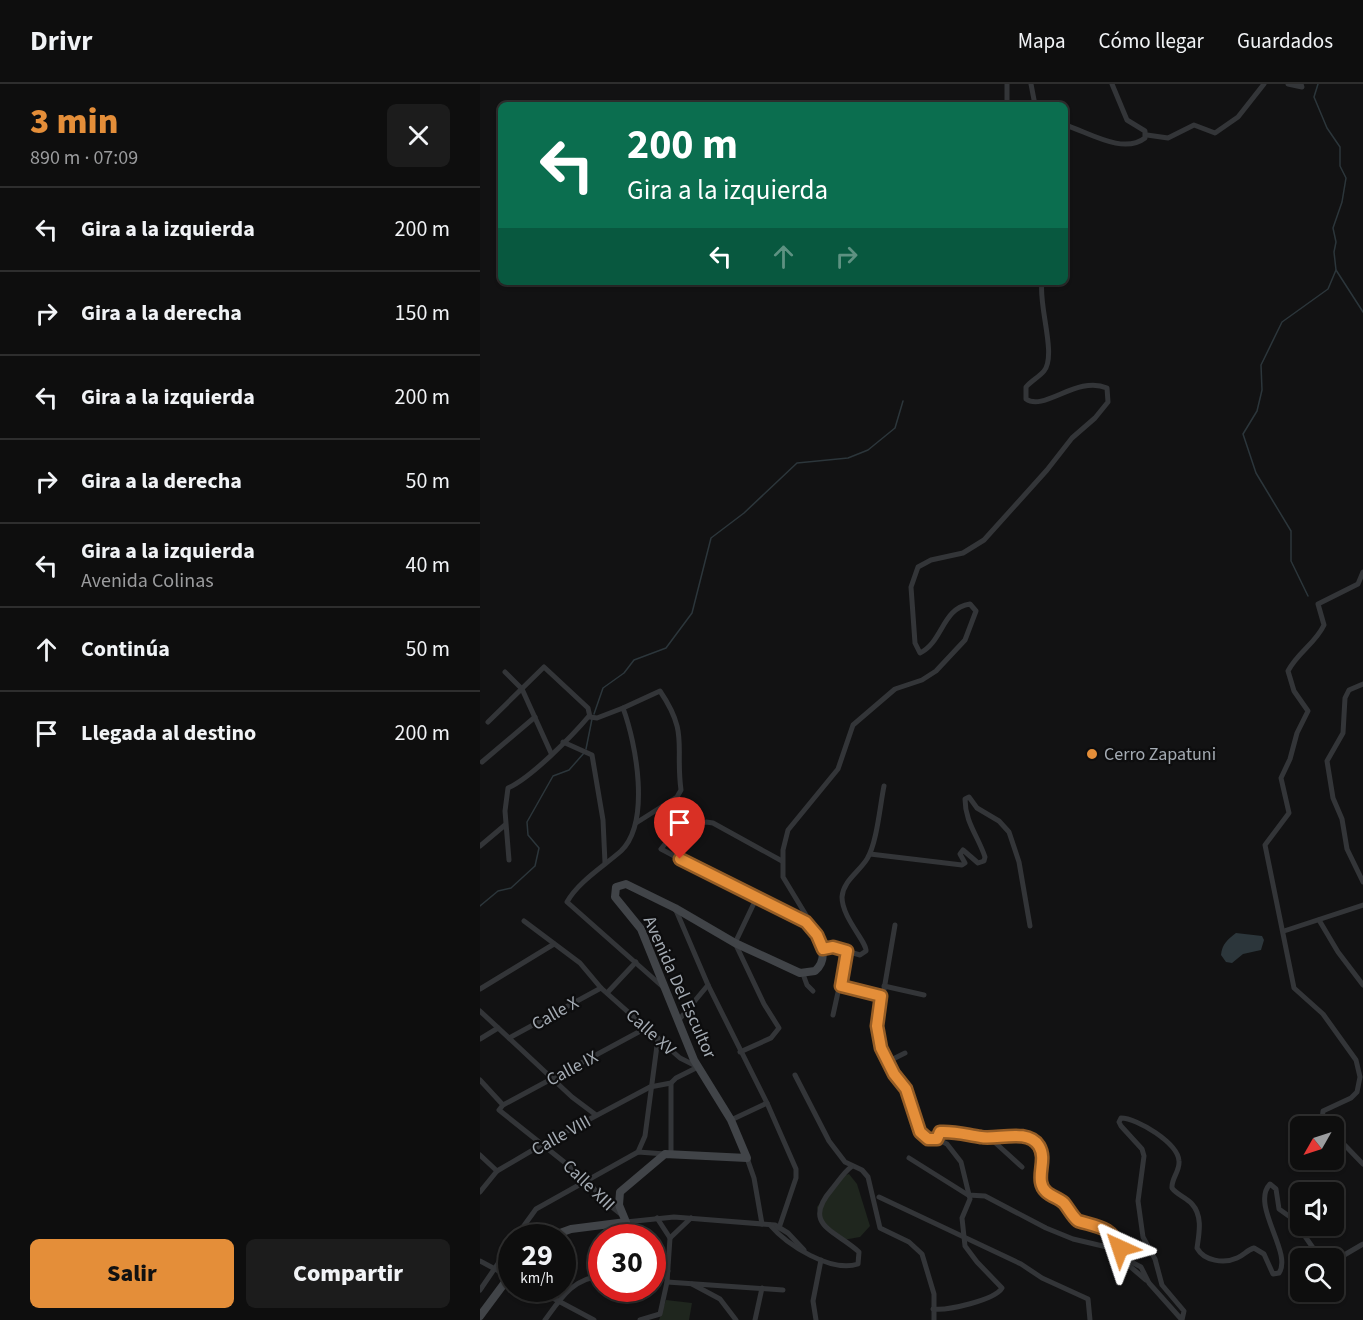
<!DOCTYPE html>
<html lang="es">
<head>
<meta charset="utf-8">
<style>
  :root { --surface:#0e0e0e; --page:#1c1c1c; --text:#f1f3f6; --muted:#9b9c9e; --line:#2e2e2e; --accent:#e48e39 }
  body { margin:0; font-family:"Source Sans 3",sans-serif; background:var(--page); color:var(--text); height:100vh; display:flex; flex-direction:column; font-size:22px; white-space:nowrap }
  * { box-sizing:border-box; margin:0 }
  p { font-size:20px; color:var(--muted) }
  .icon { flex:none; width:33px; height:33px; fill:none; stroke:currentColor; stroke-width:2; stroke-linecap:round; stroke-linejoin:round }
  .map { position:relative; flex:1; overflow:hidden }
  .panel { display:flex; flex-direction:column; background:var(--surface); width:480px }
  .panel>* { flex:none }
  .top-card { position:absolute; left:18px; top:18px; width:570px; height:183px; border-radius:9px; box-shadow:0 2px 4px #0004,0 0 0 2px var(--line); background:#0b6e4f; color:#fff; overflow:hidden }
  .needle { width:39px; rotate:231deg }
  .fabs { position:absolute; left:810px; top:1032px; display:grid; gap:12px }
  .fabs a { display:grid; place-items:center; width:54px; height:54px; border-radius:9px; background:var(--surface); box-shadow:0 2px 4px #0004,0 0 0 2px var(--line); font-size:30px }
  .speed { position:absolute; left:18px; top:1140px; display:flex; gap:12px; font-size:30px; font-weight:700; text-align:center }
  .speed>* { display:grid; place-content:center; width:78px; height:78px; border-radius:50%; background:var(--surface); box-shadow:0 2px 4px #0004,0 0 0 2px var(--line); line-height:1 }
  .speed small { font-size:15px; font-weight:400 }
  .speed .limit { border:9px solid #d22; background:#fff; color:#111 }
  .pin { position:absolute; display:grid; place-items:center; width:51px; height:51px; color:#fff; margin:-62px -26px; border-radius:50% 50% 50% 0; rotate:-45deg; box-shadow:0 0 6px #0007 }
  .pin .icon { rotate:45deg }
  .me { position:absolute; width:66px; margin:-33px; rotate:318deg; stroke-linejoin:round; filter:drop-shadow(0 0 4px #0008) }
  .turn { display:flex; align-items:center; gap:21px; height:126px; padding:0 30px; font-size:27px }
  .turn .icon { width:78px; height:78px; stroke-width:2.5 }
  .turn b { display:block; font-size:42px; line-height:51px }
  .lanes { display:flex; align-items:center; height:57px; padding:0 30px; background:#0003; justify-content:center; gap:30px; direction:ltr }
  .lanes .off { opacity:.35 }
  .round { display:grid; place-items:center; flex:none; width:63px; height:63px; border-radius:9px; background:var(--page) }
  .headline { display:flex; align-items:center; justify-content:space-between; height:102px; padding:0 30px }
  h1 { font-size:36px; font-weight:800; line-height:45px; color:var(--accent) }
  .button { display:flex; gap:12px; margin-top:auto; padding:12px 30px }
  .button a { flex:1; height:69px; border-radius:9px; background:var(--accent); color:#111; font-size:24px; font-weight:800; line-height:69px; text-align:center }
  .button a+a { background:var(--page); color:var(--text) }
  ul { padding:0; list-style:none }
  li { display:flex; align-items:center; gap:18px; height:84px; padding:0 30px; border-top:2px solid var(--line) }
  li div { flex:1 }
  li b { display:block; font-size:22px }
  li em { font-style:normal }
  header { display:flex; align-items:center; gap:36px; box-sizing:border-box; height:84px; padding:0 30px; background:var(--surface); border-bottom:2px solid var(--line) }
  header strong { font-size:28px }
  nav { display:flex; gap:33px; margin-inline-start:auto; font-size:21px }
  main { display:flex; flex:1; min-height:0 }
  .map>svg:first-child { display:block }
  .green { fill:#1f261e }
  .water { fill:#2c363b }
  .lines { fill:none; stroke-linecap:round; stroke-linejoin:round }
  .stream { stroke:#2c363b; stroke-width:1.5 }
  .street { stroke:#333538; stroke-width:5 }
  .secondary { stroke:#414448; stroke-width:8 }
  .route-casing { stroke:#945c25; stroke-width:15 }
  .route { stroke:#e48e39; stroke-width:10 }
  .poi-dot { fill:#e48e39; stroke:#0d0d0e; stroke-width:2 }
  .labels { text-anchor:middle; stroke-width:4.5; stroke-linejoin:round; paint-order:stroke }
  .poi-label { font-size:18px; fill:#a4abb3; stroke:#0d0d0e; text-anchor:start }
  .street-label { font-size:18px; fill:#a4abb3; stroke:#0d0d0e }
</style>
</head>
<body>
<header>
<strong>Drivr</strong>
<nav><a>Mapa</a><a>Cómo llegar</a><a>Guardados</a></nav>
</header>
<main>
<section class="panel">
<div class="headline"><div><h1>3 min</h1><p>890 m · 07:09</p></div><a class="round"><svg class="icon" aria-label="close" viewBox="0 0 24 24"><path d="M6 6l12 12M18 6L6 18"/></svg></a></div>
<ul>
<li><svg class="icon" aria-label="left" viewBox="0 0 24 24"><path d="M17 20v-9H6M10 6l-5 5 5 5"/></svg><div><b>Gira a la izquierda</b></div><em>200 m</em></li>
<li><svg class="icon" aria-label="right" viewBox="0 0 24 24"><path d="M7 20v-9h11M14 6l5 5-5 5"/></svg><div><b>Gira a la derecha</b></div><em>150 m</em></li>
<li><svg class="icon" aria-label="left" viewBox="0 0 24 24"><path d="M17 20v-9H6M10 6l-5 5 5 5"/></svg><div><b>Gira a la izquierda</b></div><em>200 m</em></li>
<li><svg class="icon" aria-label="right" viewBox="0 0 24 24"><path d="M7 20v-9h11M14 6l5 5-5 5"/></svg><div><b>Gira a la derecha</b></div><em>50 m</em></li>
<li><svg class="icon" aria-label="left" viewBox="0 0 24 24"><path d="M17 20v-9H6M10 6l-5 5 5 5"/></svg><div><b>Gira a la izquierda</b><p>Avenida Colinas</p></div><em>40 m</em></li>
<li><svg class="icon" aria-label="ahead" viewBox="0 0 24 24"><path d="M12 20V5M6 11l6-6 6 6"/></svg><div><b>Continúa</b></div><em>50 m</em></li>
<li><svg class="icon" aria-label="arrive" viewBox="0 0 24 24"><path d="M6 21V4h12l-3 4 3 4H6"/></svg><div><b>Llegada al destino</b></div><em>200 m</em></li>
</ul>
<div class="button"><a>Salir</a><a>Compartir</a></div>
</section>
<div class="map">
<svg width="883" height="1236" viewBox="0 0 883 1236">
  <rect width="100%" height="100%" fill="#121213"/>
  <g class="green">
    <path d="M369 1090 377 1100 390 1142 380 1153 363 1156C351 1148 339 1138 337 1123L362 1092Z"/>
    <polygon points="186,1216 212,1219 209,1236 179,1236"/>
  </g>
  <path class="water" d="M756 849 782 852 784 856 781 866 763 870 752 879 746 878 741 871C742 860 748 855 756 849Z"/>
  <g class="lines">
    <g class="stream">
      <polyline points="856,186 883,228"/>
      <polyline points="828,512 811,477 811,447 776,389 763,350 777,327 782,306 781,281 802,238 848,205 856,186 854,168 856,158 853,144 862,118 866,94 860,82 860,63 847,44 834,13 838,0"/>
      <polyline points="114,630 123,604 144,589 154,576 186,564 212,529 231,454 264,429 317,379 368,374 388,366 415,344 423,317"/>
      <polyline points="106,665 112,635"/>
      <polyline points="0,822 18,807 31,804 55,782 59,764 48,751 47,738 73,692 89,686 104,669"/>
    </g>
    <g class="street">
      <polyline points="527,0 527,21"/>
      <polyline points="551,0 555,21"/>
      <polyline points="808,0 822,3 821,0"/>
      <path d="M585 41C608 48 643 71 665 54V47L647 36 632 0"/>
      <polyline points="667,51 688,54 714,41 735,49 758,33 784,0"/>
      <polyline points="25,588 42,605 71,669"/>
      <polyline points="883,600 869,606 865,614 863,649 847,677 853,714 862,735 867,765 883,798"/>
      <path d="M143 624 180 607C209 650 195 661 201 706L197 713 156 739"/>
      <path d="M8 638 64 583 108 624 110 633 117 634 143 624C156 659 171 738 141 767 124 782 98 798 87 818L183 903"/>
      <polyline points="83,658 112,671 123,736 125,779"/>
      <polyline points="2,678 55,633"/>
      <polyline points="0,762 25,741"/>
      <path d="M390 770 482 781 485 779 480 770 483 766 498 779 504 777 505 773C498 752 485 738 485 715L489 713 497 724 519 737 529 748 539 778 550 842"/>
      <path d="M29 776 25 727 28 704C51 694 93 651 109 632"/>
      <polyline points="302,777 233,739 226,738 193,750 181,765 276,815 301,825 331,844"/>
      <polyline points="195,824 228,901 287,1019 316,1085 316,1094 299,1144"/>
      <polyline points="839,836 858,868 883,901"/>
      <polyline points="44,837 100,879 121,904 200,974 218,983"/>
      <polyline points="415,841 397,947 407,978 426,1005 440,1049 448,1055 457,1055"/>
      <path d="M335 846 303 793V766L308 746 358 685 373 641 415 605 442 596 456 587 485 556 496 527 490 520C462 524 463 558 440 569L435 559 431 503 438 483 451 476 483 469 504 456 567 386 592 354 615 334 628 318 627 304C597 291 564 328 546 315V303C551 297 559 293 564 287 577 271 558 221 562 198"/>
      <polyline points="804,847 883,821"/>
      <path d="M343 865 353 863 380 871 386 867C387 858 362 834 362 813 363 797 379 788 387 775 397 759 400 721 404 702"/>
      <polyline points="323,890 327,901 333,907"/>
      <polyline points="361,902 401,912"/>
      <polyline points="404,902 444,911"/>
      <polyline points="0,905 74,860"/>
      <polyline points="127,909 156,878"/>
      <polyline points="0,927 92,1013 116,1031"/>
      <polyline points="353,931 367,867"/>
      <polyline points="198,937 228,901"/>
      <polyline points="29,954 121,904"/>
      <polyline points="0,955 18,944"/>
      <polyline points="260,968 291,954 299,944 284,920 255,859 276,815"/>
      <polyline points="407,978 425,969"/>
      <polyline points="315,991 349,1057 365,1078 382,1086 388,1093 400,1144 429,1158 442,1170 454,1210 454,1236"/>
      <polyline points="0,996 23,1021"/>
      <polyline points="191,999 191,1070"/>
      <polyline points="251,1036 287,1019"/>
      <path d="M847 1042 842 1036 843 1027 871 1014 877 1008 880 993 876 976 843 930 814 904 785 761 809 729 801 694 810 675 817 649 828 627 814 607 808 587C818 568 835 560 844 541L838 520 878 500 883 488"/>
      <polyline points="854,1050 883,1080"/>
      <polyline points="510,1054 542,1083"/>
      <polyline points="158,1068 165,1052 178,954"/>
      <polyline points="0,1071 17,1087"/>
      <polyline points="267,1074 274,1094 282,1140"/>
      <polyline points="429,1074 488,1111 505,1112 566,1144 593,1155 627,1163 666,1196"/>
      <polyline points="0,1108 17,1087 63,1060 170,1003 191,999 196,994 218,983"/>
      <polyline points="399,1113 541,1180 562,1194 608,1215 610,1236"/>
      <polyline points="142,1131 122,1115 108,1097 19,1026 23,1021 166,944"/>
      <polyline points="177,1134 190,1154"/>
      <polyline points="146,1138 194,1133 295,1141 308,1149 324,1166"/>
      <path d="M290 1141C307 1161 351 1189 378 1180L379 1168C355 1146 321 1141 352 1105 358 1098 364 1088 371 1083"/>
      <polyline points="35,1154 56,1125 158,1068 185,1070"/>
      <polyline points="0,1177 30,1193"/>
      <polyline points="854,1177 883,1160"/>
      <polyline points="172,1188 188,1187"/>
      <polyline points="187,1198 303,1206"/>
      <polyline points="212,1200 240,1215 256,1236"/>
      <polyline points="54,1204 114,1236"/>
      <polyline points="0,1206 32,1159"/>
      <path d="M453 1225C467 1227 515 1216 522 1204L497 1178 485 1162 482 1134 490 1115 481 1078 467 1060 457 1055 462 1047 481 1048 502 1054 539 1053 553 1056 562 1071 561 1101 586 1121 598 1137 618 1141 632 1149 644 1174 661 1183 669 1199 702 1236 704 1227 682 1201 675 1175 663 1153 658 1117 664 1072 662 1065 641 1042 639 1038 641 1034C657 1034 698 1059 699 1077 700 1087 691 1095 692 1104 697 1111 706 1113 712 1120 723 1132 719 1150 717 1164 724 1177 744 1180 757 1174 764 1171 767 1166 774 1164L784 1170 793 1190 799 1189C813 1169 770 1121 790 1100L796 1105 799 1125 813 1135 840 1174"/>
      <path d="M65 1236C81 1214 93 1194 122 1192"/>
      <polyline points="160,1236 180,1230 187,1198 190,1154 211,1134"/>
      <polyline points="275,1236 282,1204"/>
      <polyline points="336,1236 333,1217 341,1176"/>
    </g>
    <g class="secondary">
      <path d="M66 1154 91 1145 146 1138 139 1121 140 1108 185 1070 267 1074 251 1036 214 976 161 845 135 813 136 803 146 800 195 824 255 859 320 889 335 887C349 875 341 860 335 846"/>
      <polyline points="0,1232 32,1189"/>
    </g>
  </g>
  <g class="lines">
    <g class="route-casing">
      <path id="route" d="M200 775 326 838 337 851 343 865 353 863 367 867 361 902 401 912 397 942 401 964 414 990 426 1005 440 1048 448 1055H457L460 1048C475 1047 487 1051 501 1053 517 1056 548 1044 559 1062 566 1074 559 1086 561 1098 563 1111 576 1112 584 1119 589 1125 592 1132 598 1137 618 1143 632 1143 640 1164"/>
    </g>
    <use href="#route" class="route"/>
  </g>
  <circle class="poi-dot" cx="612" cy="670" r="6"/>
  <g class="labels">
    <g class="poi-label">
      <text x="624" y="676">Cerro Zapatuni</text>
    </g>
    <g class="street-label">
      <text transform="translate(200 903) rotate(66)" y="6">Avenida Del Escultor</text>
      <text transform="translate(75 929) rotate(-29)" y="6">Calle X</text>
      <text transform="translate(171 948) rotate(42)" y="6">Calle XV</text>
      <text transform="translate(92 984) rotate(-28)" y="6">Calle IX</text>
      <text transform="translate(81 1051) rotate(-29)" y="6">Calle VIII</text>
      <text transform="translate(109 1101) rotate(44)" y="6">Calle XIII</text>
    </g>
  </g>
</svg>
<div class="fabs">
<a><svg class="needle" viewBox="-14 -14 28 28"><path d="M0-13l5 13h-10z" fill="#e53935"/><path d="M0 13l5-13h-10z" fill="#9b9c9e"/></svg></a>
<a><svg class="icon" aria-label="sound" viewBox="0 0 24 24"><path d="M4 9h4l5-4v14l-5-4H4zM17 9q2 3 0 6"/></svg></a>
<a><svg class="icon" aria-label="search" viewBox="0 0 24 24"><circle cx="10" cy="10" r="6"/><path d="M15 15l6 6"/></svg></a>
</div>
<div class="speed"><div>29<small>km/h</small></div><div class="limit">30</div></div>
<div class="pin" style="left:200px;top:775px;background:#d93025"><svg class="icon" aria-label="arrive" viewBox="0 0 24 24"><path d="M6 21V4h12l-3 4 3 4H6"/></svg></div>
<svg class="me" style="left:640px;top:1164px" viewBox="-20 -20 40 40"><path d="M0-17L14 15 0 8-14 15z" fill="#e48e39" stroke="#fff" stroke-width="4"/></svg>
<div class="top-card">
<div class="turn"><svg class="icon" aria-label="left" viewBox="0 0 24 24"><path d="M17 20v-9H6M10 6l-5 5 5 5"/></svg><div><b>200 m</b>Gira a la izquierda</div></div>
<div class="lanes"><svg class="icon" aria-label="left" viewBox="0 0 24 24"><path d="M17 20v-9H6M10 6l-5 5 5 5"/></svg><svg class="icon off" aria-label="ahead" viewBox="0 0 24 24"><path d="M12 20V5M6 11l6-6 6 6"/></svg><svg class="icon off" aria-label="right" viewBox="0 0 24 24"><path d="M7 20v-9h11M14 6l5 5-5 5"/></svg></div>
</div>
</div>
</main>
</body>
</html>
